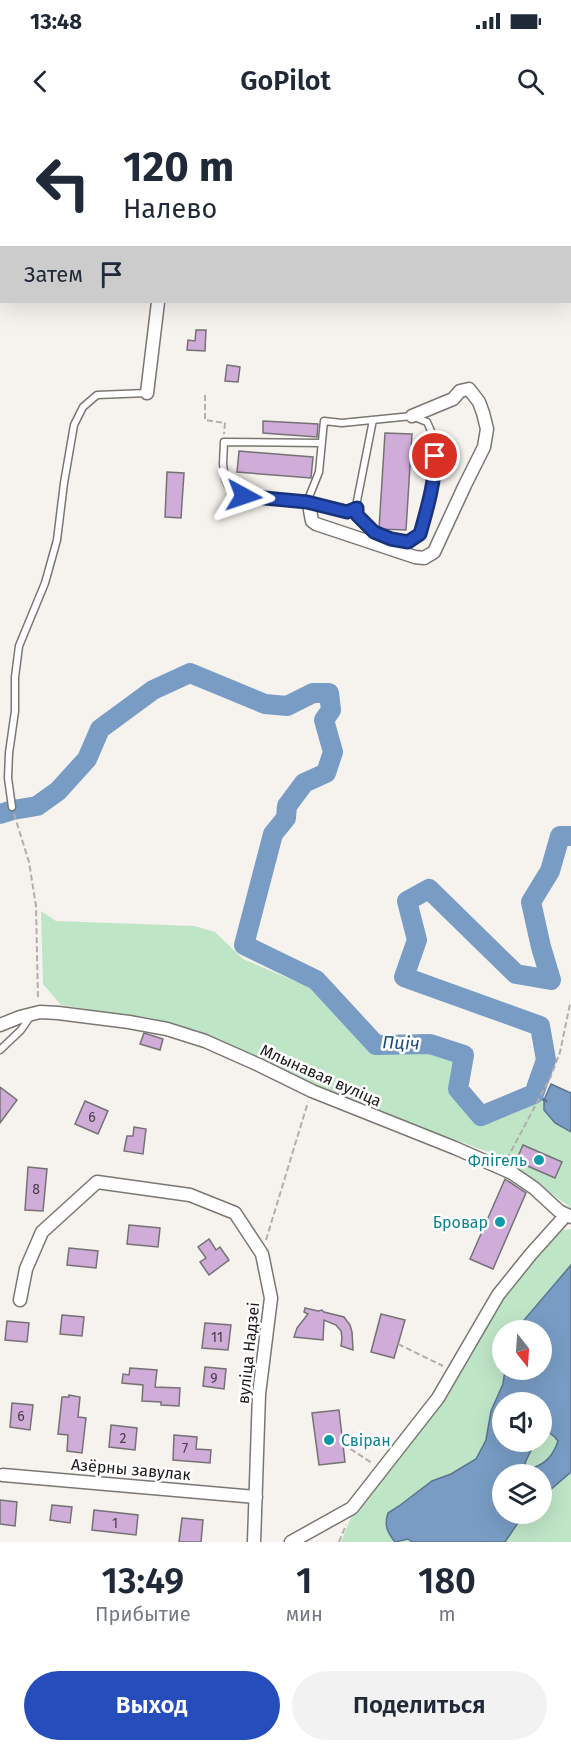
<!DOCTYPE html>
<html lang="ru">
<head>
<meta charset="utf-8">
<style>
  :root { --surface:#fff; --page:#f2f2f3; --text:#1f2937; --muted:#747a83; --accent:#254ebc }
  body { margin:0; font-family:"Fira Sans",sans-serif; background:var(--page); color:var(--text); height:100vh; display:flex; flex-direction:column; font-size:22px; white-space:nowrap }
  * { box-sizing:border-box; margin:0 }
  p { font-size:20px; color:var(--muted) }
  .icon { flex:none; width:33px; height:33px; fill:none; stroke:currentColor; stroke-width:2; stroke-linecap:round; stroke-linejoin:round }
  .map { position:relative; height:1422px; overflow:hidden }
  .side { display:flex; flex-direction:column; background:var(--surface); flex:1 }
  .side>* { flex:none }
  .hud { position:absolute; left:0px; top:0px; width:572px; height:183px; box-shadow:0 6px 24px #0002; background:#fff; color:var(--text); overflow:hidden }
  .needle { width:39px; rotate:163deg }
  .controls { position:absolute; left:492px; top:1200px; display:grid; gap:12px }
  .controls a { display:grid; place-items:center; width:60px; height:60px; border-radius:50%; background:var(--surface); box-shadow:0 6px 24px #0002; font-size:30px }
  .pin { position:absolute; display:grid; place-items:center; width:51px; height:51px; color:#fff; margin:-26px; border:3px solid #fff; border-radius:50%; box-shadow:0 2px 6px #0007 }
  .me { position:absolute; width:66px; margin:-33px; rotate:95deg; stroke-linejoin:round; filter:drop-shadow(0 0 4px #0008) }
  .turn { display:flex; align-items:center; gap:21px; height:126px; padding:0 24px; font-size:27px }
  .turn .icon { width:78px; height:78px; stroke-width:2.5 }
  .turn b { display:block; font-size:42px; line-height:51px }
  .then { display:flex; align-items:center; height:57px; padding:0 24px; background:#0003; gap:12px; font-size:22px }
  .eta { display:flex; justify-content:space-evenly; align-items:center; height:102px; text-align:center }
  .eta b { font-size:36px; font-weight:600; line-height:42px }
  .button { display:flex; gap:12px; margin-top:auto; padding:12px 24px }
  .button a { flex:1; height:69px; border-radius:36px; background:var(--accent); color:#fff; font-size:24px; font-weight:600; line-height:69px; text-align:center }
  .button a+a { background:var(--page); color:var(--text) }
  .status { display:flex; justify-content:space-between; align-items:center; height:42px; padding:0 30px; background:var(--surface); direction:ltr }
  .status svg { height:16px; fill:currentColor }
  header { display:flex; justify-content:space-between; align-items:center; height:78px; padding:0 24px; background:var(--surface); font-size:27px; font-weight:600 }
  .map>svg:first-child { display:block }
  .green { fill:#bfe5c7; fill-rule:evenodd }
  .water { fill:#789cc4; stroke:#5c7490; stroke-width:1.5; fill-rule:evenodd }
  .lines { fill:none; stroke-linecap:round; stroke-linejoin:round }
  .stream { stroke:#5c7490; stroke-width:3 }
  .river { stroke:#789cc4; stroke-width:20 }
  .building { fill:#d0acd8; stroke:#757275; stroke-width:1.5 }
  .lane-casing { stroke:#7a7773; stroke-width:9 }
  .street-casing { stroke:#7a7773; stroke-width:15 }
  .path { stroke:#b1aeab; stroke-width:2; stroke-dasharray:6 3; stroke-linecap:butt }
  .lane { stroke:#fff; stroke-width:6 }
  .street { stroke:#fff; stroke-width:12 }
  .route-casing { stroke:#18337a; stroke-width:15 }
  .route { stroke:#254ebc; stroke-width:10 }
  .culture-dot { fill:#0f9aa8; stroke:#fff; stroke-width:2 }
  .labels { text-anchor:middle; stroke-width:5; stroke-linejoin:round; paint-order:stroke }
  .number-label { font-size:14px; fill:#483d47 }
  .street-label { font-size:16px; fill:#1a1817; stroke:#fff }
  .culture-label { font-size:16px; fill:#0d838f; stroke:#fff; text-anchor:end }
  .water-label { font-size:18px; font-style:italic; fill:#174b7f; stroke:#fff }
</style>
</head>
<body>
<div class="status"><b>13:48</b><svg viewBox="0 0 49 12"><path d="M0 12V9h3v3zM5 12V6h3v6zM10 12V3h3v9zM15 12V0h3v12zM26 1h20v11H26zM47 4h2v5h-2z"/></svg></div>
<header><svg class="icon" aria-label="back" viewBox="0 0 24 24"><path d="M15 5l-7 7 7 7"/></svg>GoPilot<svg class="icon" aria-label="search" viewBox="0 0 24 24"><circle cx="10" cy="10" r="6"/><path d="M15 15l6 6"/></svg></header>
<div class="map">
<svg width="571" height="1422" viewBox="0 0 571 1422">
  <rect width="100%" height="100%" fill="#f6f2ee"/>
  <g class="green">
    <polygon points="41,791 56,801 194,806 215,812 243,839 309,867 376,927 429,926 460,937 453,968 480,999 531,977 535,980 544,980 544,990 555,1003 571,1012 571,1088 502,1037 314,968 134,897 61,885 43,864"/>
    <path d="M571 1109V1422H341L353 1392 500 1179 529 1144 563 1110ZM502 1210H542V1250H502ZM502 1282H542V1322H502ZM502 1354H542V1394H502Z"/>
  </g>
  <g class="water">
    <polygon points="551,964 571,973 571,1012 555,1003 544,990 544,980"/>
    <path d="M571 1145V1352L542 1377V1354H502V1394H524L505 1422H412L408 1419 395 1422C387 1412 384 1405 388 1393L399 1386 432 1361 451 1354 476 1339 486 1320 491 1291 503 1264 505 1250H542V1236L547 1233C549 1225 548 1222 542 1216V1210H518L519 1206ZM502 1282H542V1312C549 1312 553 1314 558 1321 553 1336 545 1345 529 1349L525 1343 533 1326V1322H502Z"/>
  </g>
  <g class="lines">
    <polyline class="stream" points="534,974 546,981"/>
    <polyline class="river" points="0,694 13,690 37,686 58,671 87,639 100,609 153,570 190,553 265,584 287,586 313,573 329,573 331,590 324,600 333,632 326,653 304,663 287,686 286,698 273,714 244,825 316,860 376,925 430,924 464,935 458,969 481,996 534,974 546,940 540,906 404,857 417,820 407,781 429,769 516,854 551,860 541,827 531,782 550,751 560,716 571,716"/>
  </g>
  <g class="building">
    <polygon points="196,210 206,210 205,231 187,230 188,220 195,221"/>
    <polygon points="227,245 240,247 238,262 225,261"/>
    <polygon points="263,301 318,304 317,317 263,313"/>
    <polygon points="385,313 412,314 406,410 379,409"/>
    <polygon points="239,331 313,337 311,358 237,352"/>
    <polygon points="167,352 184,353 181,398 165,397"/>
    <polygon points="144,913 163,919 160,930 140,924"/>
    <polygon points="0,967 17,980 0,1003"/>
    <polygon points="85,981 108,991 98,1014 75,1004"/>
    <polygon points="134,1007 146,1009 143,1034 124,1031 127,1016 133,1016"/>
    <polygon points="523,1025 562,1042 555,1058 516,1041"/>
    <polygon points="28,1047 47,1049 43,1091 25,1090"/>
    <polygon points="505,1059 526,1073 493,1149 470,1139"/>
    <polygon points="129,1105 160,1108 158,1127 127,1124"/>
    <polygon points="209,1119 216,1130 220,1127 229,1140 209,1155 200,1142 206,1138 198,1127"/>
    <polygon points="69,1128 98,1131 96,1148 67,1145"/>
    <polygon points="305,1188 318,1191 322,1190 324,1192 344,1197 350,1205 352,1212 353,1230 341,1226 342,1218 341,1211 336,1205 324,1200 323,1220 294,1217 297,1208 308,1194 304,1192"/>
    <polygon points="381,1194 405,1200 394,1238 371,1232"/>
    <polygon points="62,1195 84,1197 82,1216 60,1214"/>
    <polygon points="7,1201 29,1203 27,1222 5,1220"/>
    <polygon points="205,1203 231,1205 228,1230 202,1228"/>
    <polygon points="205,1247 226,1249 224,1269 203,1266"/>
    <polygon points="130,1248 157,1250 155,1267 180,1268 179,1286 161,1285 161,1282 142,1281 143,1265 122,1263 123,1254 129,1255"/>
    <polygon points="69,1275 80,1277 78,1297 86,1298 82,1333 67,1331 68,1315 58,1314 62,1277 69,1277"/>
    <polygon points="12,1283 33,1285 30,1310 10,1307"/>
    <polygon points="339,1290 345,1342 319,1345 312,1293"/>
    <polygon points="111,1305 137,1308 135,1330 109,1327"/>
    <polygon points="174,1315 197,1317 196,1329 211,1330 210,1343 173,1340"/>
    <polygon points="0,1380 17,1382 15,1406 0,1404"/>
    <polygon points="52,1385 72,1387 70,1403 50,1400"/>
    <polygon points="94,1390 138,1395 136,1415 92,1410"/>
    <polygon points="182,1398 203,1400 201,1422 179,1422"/>
  </g>
  <g class="lines">
    <g class="lane-casing">
      <g id="lane">
        <polyline points="321,323 224,322 223,344 225,359 228,366 233,372 244,376 307,382 347,392 357,388"/>
        <polyline points="307,382 319,352 324,301 342,303 412,296 427,302 435,320 435,352 428,386 420,414 408,422 391,419 374,413 357,395 357,381 373,300"/>
        <polyline points="12,687 8,658 9,633 15,591 15,557 19,526 45,463 57,420 64,363 74,305 83,287 97,275 147,273"/>
        <polyline points="0,930 21,910 30,897"/>
      </g>
    </g>
    <g class="street-casing">
      <g id="street">
        <polyline points="182,0 182,2"/>
        <polyline points="0,5 2,5"/>
        <polyline points="570,114 571,114"/>
        <polyline points="147,273 158,182"/>
        <polyline points="307,382 309,385 312,401 316,404 415,437 424,438 434,432 465,365 484,327 487,309 483,293 479,282 469,269 460,271 453,279 412,296"/>
        <polyline points="0,905 20,897 40,892 58,893 129,902 167,909 205,921 259,945 312,971 455,1028 512,1053 534,1068 559,1091 571,1097"/>
        <polyline points="20,1180 26,1149 42,1112 97,1062 190,1075 235,1093 262,1134 271,1178 259,1274 254,1422"/>
        <polyline points="3,1355 256,1377"/>
        <polyline points="291,1422 352,1388 438,1278 498,1175 531,1134 566,1095"/>
      </g>
    </g>
    <g class="path">
      <polyline points="205,275 205,300 225,303 224,314"/>
      <polyline points="14,694 29,742 36,786 38,880"/>
      <polyline points="507,1039 551,956 560,932 570,884"/>
      <polyline points="266,1120 308,982"/>
      <polyline points="398,1224 443,1246"/>
      <polyline points="343,1324 372,1343"/>
      <polyline points="339,1422 346,1405"/>
    </g>
    <use href="#lane" class="lane"/>
    <use href="#street" class="street"/>
  </g>
  <g class="lines">
    <g class="route-casing">
      <path id="route" d="M244 376 307 382 347 392 357 388V395L374 412 391 419 408 422 420 414C427 389 435 363 435 336"/>
    </g>
    <use href="#route" class="route"/>
  </g>
  <g class="culture-dot">
    <circle cx="539" cy="1040" r="6"/>
    <circle cx="500" cy="1102" r="6"/>
    <circle cx="329" cy="1320" r="6"/>
  </g>
  <g class="labels">
    <g class="number-label">
      <text x="92" y="1002">6</text>
      <text x="36" y="1074">8</text>
      <text x="217" y="1222">11</text>
      <text x="214" y="1263">9</text>
      <text x="21" y="1301">6</text>
      <text x="123" y="1323">2</text>
      <text x="185" y="1333">7</text>
      <text x="115" y="1408">1</text>
    </g>
    <g class="street-label">
      <text transform="translate(321 955) rotate(24)" y="6">Млынавая вуліца</text>
      <text transform="translate(248 1233) rotate(-84)" y="6">вуліца Надзеі</text>
      <text transform="translate(131 1349) rotate(5)" y="6">Азёрны завулак</text>
    </g>
    <g class="culture-label">
      <text x="527" y="1046">Флігель</text>
      <text x="488" y="1108">Бровар</text>
      <text x="341" y="1326" text-anchor="start">Свіран</text>
    </g>
    <g class="water-label">
      <text transform="translate(401 923) rotate(2)" y="6">Пціч</text>
    </g>
  </g>
</svg>
<div class="controls">
<a><svg class="needle" viewBox="-14 -14 28 28"><path d="M0-13l5 13h-10z" fill="#e53935"/><path d="M0 13l5-13h-10z" fill="#747a83"/></svg></a>
<a><svg class="icon" aria-label="sound" viewBox="0 0 24 24"><path d="M4 9h4l5-4v14l-5-4H4zM17 9q2 3 0 6"/></svg></a>
<a><svg class="icon" aria-label="layers" viewBox="0 0 24 24"><path d="M12 4l9 5-9 5-9-5zM3 14l9 5 9-5"/></svg></a>
</div>
<div class="pin" style="left:435px;top:336px;background:#d93025"><svg class="icon" aria-label="arrive" viewBox="0 0 24 24"><path d="M6 21V4h12l-3 4 3 4H6"/></svg></div>
<svg class="me" style="left:244px;top:376px" viewBox="-20 -20 40 40"><path d="M0-17L14 15 0 8-14 15z" fill="#254ebc" stroke="#fff" stroke-width="4"/></svg>
<div class="hud">
<div class="turn"><svg class="icon" aria-label="left" viewBox="0 0 24 24"><path d="M17 20v-9H6M10 6l-5 5 5 5"/></svg><div><b>120 m</b>Налево</div></div>
<div class="then">Затем<svg class="icon" aria-label="arrive" viewBox="0 0 24 24"><path d="M6 21V4h12l-3 4 3 4H6"/></svg></div>
</div>
</div>
<section class="side">
<div class="eta">
<div><b>13:49</b><p>Прибытие</p></div>
<div><b>1</b><p>мин</p></div>
<div><b>180</b><p>m</p></div>
</div>
<div class="button"><a>Выход</a><a>Поделиться</a></div>
</section>
</body>
</html>
